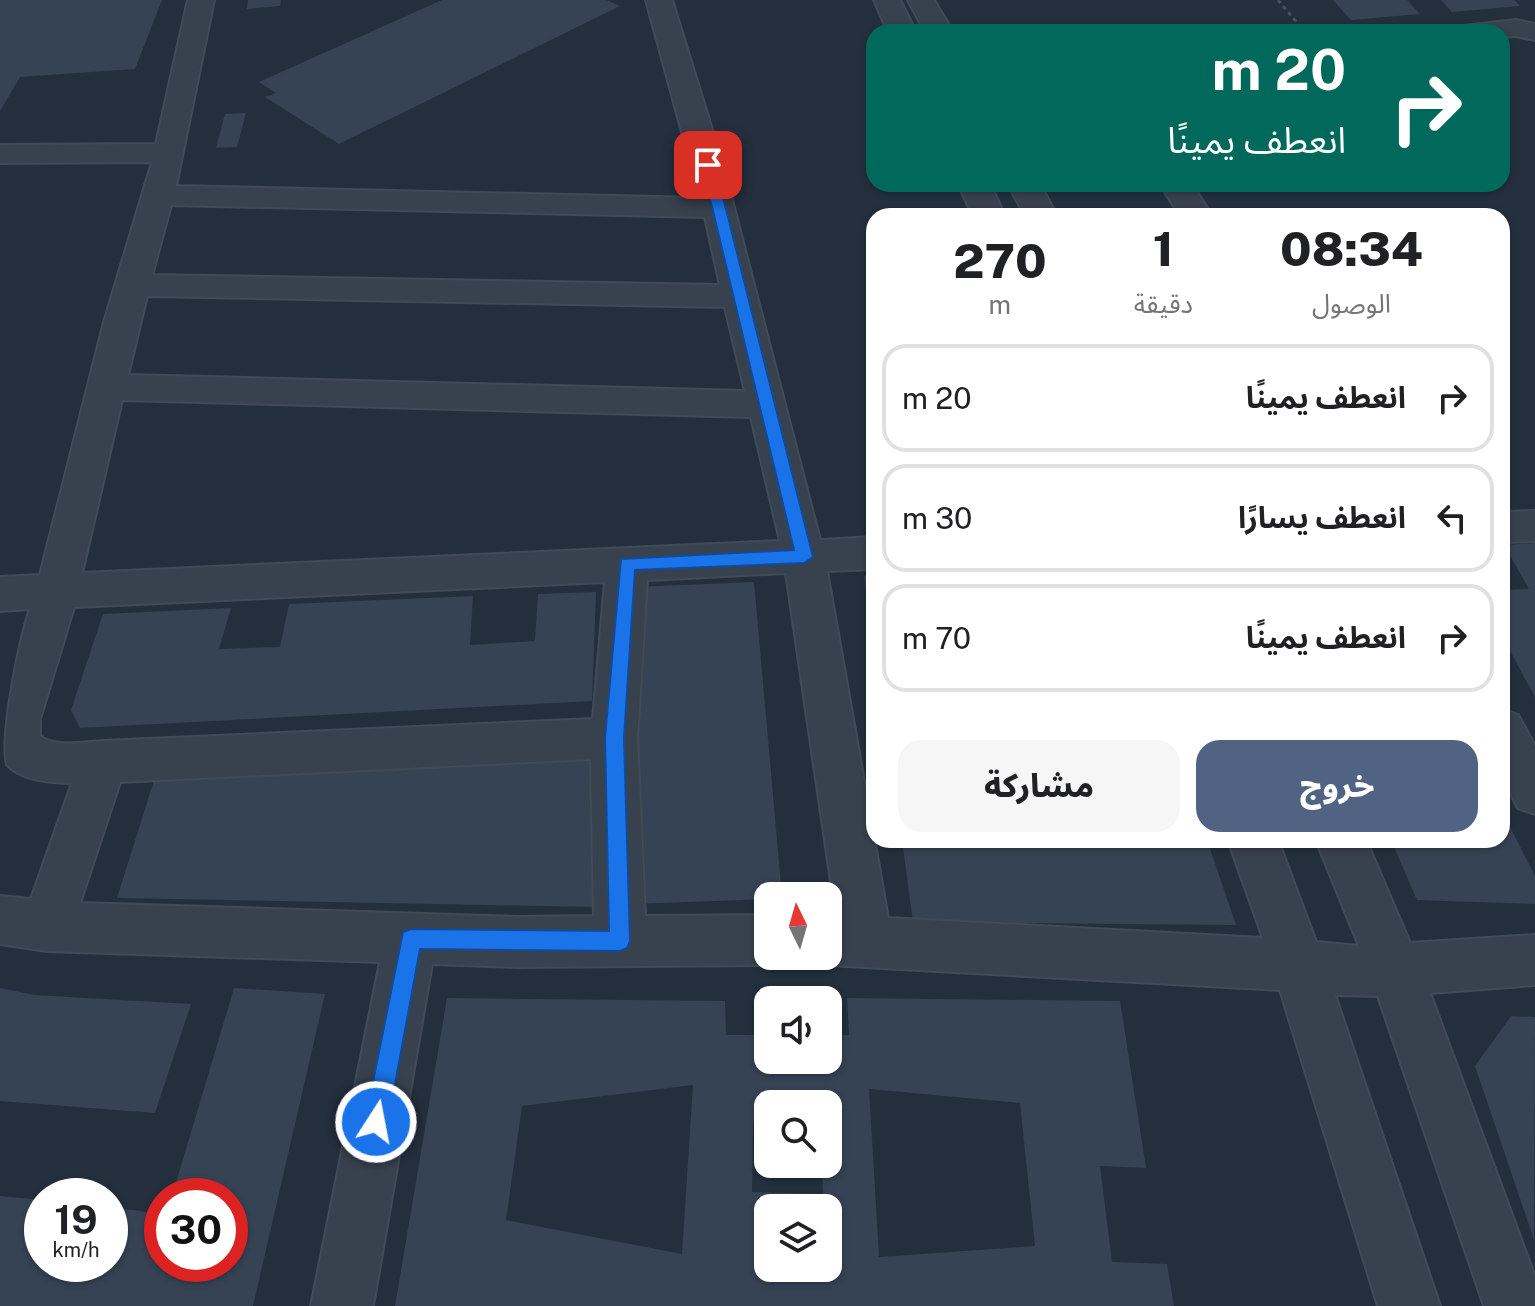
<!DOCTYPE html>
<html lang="ar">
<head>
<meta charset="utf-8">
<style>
  :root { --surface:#fff; --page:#f6f6f6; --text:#202124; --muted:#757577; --line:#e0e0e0; --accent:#506383 }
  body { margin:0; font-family:"Public Sans","Noto Sans Arabic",sans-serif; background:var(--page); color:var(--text); direction:rtl; height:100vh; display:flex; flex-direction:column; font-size:30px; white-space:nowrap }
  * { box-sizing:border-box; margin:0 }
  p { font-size:26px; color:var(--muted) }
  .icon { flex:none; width:44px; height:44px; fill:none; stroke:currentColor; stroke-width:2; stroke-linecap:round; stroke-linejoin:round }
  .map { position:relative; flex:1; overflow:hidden; direction:ltr }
  .panel { position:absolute; left:866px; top:208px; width:644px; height:640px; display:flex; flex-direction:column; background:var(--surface); border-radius:24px; box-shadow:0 2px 6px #0004; direction:rtl }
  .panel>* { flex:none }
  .top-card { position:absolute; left:866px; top:24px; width:644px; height:168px; border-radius:24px; box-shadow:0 2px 6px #0004; direction:rtl; background:#00695c; color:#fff; overflow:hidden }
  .needle { width:52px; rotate:355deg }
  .buttons { position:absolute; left:754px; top:882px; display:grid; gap:16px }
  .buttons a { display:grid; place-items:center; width:88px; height:88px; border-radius:16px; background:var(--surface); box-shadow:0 2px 6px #0004; font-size:40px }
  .speed { position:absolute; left:24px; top:1178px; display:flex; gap:16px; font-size:40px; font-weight:700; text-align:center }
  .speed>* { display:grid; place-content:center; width:104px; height:104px; border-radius:50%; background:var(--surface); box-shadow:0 2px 6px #0004; line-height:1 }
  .speed small { font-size:20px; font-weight:400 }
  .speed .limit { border:12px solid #d22; background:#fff; color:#111 }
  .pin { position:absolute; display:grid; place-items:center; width:68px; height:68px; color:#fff; margin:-34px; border-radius:16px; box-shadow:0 4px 12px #0006 }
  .me { position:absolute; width:88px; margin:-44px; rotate:11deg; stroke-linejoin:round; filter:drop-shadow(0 0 6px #0008) }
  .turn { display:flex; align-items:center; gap:28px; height:168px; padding:0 32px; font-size:36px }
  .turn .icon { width:104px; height:104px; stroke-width:2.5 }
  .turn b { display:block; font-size:56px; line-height:68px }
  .eta { display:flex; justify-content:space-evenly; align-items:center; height:136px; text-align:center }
  .eta b { font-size:48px; font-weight:800; line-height:56px }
  .cta { display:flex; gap:16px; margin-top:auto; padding:16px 32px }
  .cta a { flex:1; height:92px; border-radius:24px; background:var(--accent); color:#fff; font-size:32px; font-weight:800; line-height:92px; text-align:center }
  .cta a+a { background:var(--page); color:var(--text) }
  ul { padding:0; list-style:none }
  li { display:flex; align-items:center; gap:24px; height:108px; margin:0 16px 12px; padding:0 16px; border:4px solid var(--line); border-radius:24px }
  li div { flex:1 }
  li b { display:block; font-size:30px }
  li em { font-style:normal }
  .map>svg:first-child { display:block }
  .building { fill:#364354; fill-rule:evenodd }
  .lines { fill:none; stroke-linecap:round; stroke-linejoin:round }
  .minor-casing { stroke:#414a57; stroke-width:4 }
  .path { stroke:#3f5557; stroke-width:3; stroke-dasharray:4 4; stroke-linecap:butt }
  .minor { fill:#38414e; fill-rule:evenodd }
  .route { fill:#1a73e8; stroke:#114b97; stroke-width:2 }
</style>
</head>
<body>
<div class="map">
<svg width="1535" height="1306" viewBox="0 0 1535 1306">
  <rect width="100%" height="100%" fill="#242f3e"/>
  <g class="building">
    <polygon points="0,0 162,0 135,69 20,77 0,111"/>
    <polygon points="248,0 281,0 280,6 247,9"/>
    <polygon points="442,0 606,0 620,6 339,144 265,97 276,93 259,82"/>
    <polygon points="1333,0 1407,0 1420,14 1351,20"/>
    <polygon points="1441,0 1514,0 1520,6 1452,12"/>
    <polygon points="246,113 237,147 216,148 225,114"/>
    <polygon points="1535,543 1535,697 1502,636 1502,590 1529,589 1504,545"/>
    <polygon points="874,575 874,638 872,638 864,576"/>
    <polygon points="754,582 782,896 768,896 768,899 630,904 634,587"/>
    <polygon points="596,592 592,701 80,728 71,710 103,614 231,608 219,649 280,647 289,604 473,596 470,645 535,641 538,594"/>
    <polygon points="601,754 595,907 117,898 156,774"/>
    <polygon points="1502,811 1535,876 1535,904 1417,900 1391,840 1502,840"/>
    <polygon points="902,840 1000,840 1000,844 1207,840 1236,925 913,922"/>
    <polygon points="0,988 34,995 191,1004 155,1113 0,1101"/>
    <polygon points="234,988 325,994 253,1306 0,1306 0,1196 42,1200 42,1264 110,1264 110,1207 162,1214 162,1264 230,1264 230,1196 172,1196"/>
    <path d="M447 998 725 1001 726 1035H768V1060H828V1035H849L847 998 1120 1001 1146 1168 1100 1166 1112 1262 1167 1264 1174 1306H395ZM693 1085 682 1254 506 1220 522 1106ZM869 1089 1020 1103 1035 1246 879 1257ZM768 1104H828V1164H822L823 1194 752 1192 753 1121H768ZM768 1208H828V1268H768Z"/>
    <polygon points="1511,1016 1535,1017 1534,1240 1475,1066"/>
  </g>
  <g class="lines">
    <g class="minor-casing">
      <g id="minor">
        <path d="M188 0H214L176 186 700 198 646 0H672L723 165 820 540 874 537V569L827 571 888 918 1263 938 1228 840H1278L1316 942 1359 946 1316 840H1366L1410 943 1535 935V985L1430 993 1535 1277V1306H1484L1378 996 1335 995 1440 1306H1378L1280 990 828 965 810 958 828 956V915L836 916 786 573 647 580 637 738 645 916 768 915V956L786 958 768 965 518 967 432 964 373 1306H311L380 962 47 951 0 944V896L31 899 72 783C52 783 22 781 7 765 0 737 19 642 30 609L0 611V577L40 575 104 322 152 162 0 163V145L156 144ZM171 205 705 217 720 285 152 275ZM147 296 725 307 745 391 128 375ZM122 400 751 417 780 541 82 573ZM605 582 593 719 103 741C85 742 54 748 40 736V719L74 607ZM591 759 594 916 518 917 80 903 120 782Z"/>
        <polygon points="874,0 900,0 916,32 888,32"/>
        <polygon points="908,0 934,0 953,32 925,32"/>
        <polygon points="1516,20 1535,24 1535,40 1516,36 1502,37 1502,32 1459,32 1463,26"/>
        <polygon points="958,184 990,184 1005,216 973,216"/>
        <polygon points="1008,184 1040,184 1057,216 1025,216"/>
        <polygon points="1160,184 1192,184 1212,216 1180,216"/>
        <polygon points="1535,511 1535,541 1502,542 1502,512"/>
        <polygon points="1502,709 1518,715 1535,746 1535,814 1518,808 1502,776"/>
      </g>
    </g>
    <polyline class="path" points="1278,0 1305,32"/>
    <use href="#minor" class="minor"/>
  </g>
  <polygon class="route" points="708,161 715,165 813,557 804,563 635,570 624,738 630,941 627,948 620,951 420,949 388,1122 385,1131 376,1134 368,1131 365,1122 403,932 411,929 609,931 605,738 621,559 794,550 702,165"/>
</svg>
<div class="buttons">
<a><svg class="needle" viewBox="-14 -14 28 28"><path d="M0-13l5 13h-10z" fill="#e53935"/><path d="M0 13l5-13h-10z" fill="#757577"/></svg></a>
<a><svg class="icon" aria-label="sound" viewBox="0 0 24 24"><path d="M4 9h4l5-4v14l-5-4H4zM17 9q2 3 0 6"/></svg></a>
<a><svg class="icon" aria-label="search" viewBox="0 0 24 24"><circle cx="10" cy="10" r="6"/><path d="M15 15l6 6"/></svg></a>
<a><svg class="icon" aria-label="layers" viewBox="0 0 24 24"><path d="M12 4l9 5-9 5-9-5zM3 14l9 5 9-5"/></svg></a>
</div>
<div class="speed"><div>19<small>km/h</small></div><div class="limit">30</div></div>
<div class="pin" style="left:708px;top:165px;background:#d93025"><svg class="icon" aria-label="arrive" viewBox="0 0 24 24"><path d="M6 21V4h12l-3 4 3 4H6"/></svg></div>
<svg class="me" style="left:376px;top:1122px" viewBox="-20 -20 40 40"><circle r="17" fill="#1a73e8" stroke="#fff" stroke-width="3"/><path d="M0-11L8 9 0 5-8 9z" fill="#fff"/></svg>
<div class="top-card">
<div class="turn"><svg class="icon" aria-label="right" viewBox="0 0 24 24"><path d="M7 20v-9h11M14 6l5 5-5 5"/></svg><div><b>20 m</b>انعطف يمينًا</div></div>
</div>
<section class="panel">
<div class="eta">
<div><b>08:34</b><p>الوصول</p></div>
<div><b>1</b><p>دقيقة</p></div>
<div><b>270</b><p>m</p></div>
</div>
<ul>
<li><svg class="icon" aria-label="right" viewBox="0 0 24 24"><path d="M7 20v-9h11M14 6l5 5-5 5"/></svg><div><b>انعطف يمينًا</b></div><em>20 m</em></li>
<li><svg class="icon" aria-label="left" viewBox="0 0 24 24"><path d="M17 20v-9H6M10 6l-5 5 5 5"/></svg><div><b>انعطف يسارًا</b></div><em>30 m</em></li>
<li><svg class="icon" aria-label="right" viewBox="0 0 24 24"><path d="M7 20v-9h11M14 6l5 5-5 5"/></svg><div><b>انعطف يمينًا</b></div><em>70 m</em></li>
</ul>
<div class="cta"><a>خروج</a><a>مشاركة</a></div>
</section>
</div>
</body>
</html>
